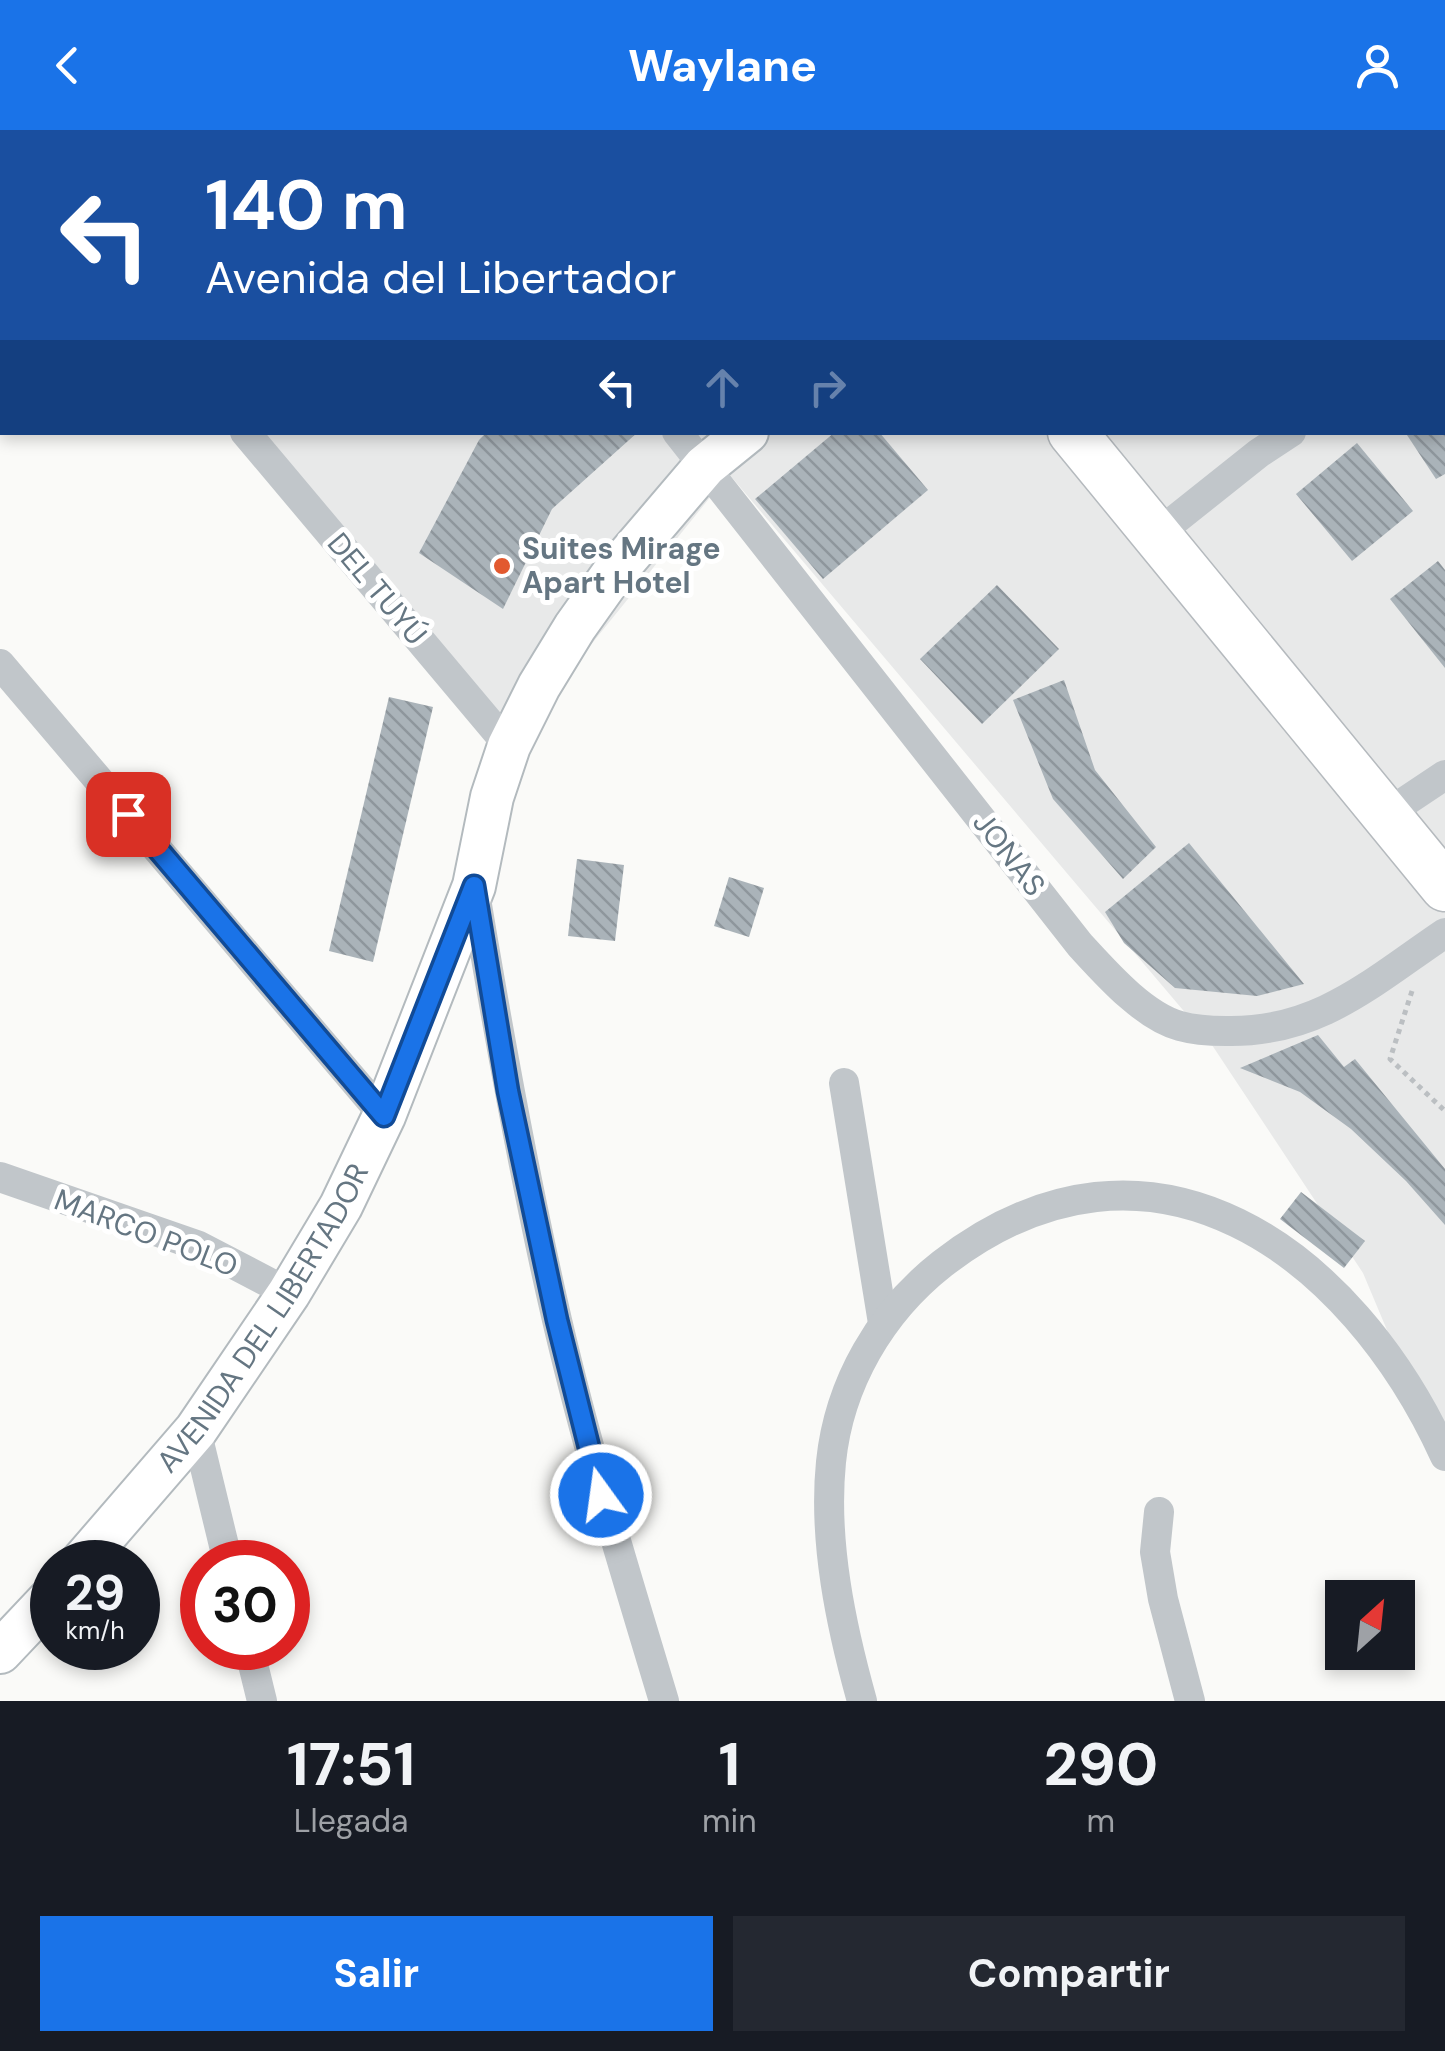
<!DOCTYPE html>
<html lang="es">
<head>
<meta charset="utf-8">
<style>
  :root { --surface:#171b24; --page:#242831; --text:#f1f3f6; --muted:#9ea1a6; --accent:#1a73e8 }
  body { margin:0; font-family:"DM Sans",sans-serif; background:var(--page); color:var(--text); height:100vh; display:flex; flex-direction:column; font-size:38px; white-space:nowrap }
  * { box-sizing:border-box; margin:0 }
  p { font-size:32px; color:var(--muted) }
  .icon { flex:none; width:55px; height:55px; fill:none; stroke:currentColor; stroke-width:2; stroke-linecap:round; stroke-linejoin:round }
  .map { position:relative; height:1571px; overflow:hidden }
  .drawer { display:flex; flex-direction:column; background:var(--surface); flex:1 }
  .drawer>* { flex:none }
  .hud { position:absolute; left:0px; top:0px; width:1445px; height:305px; box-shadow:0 5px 15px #0003; background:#1a4fa0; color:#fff; overflow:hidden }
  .needle { width:65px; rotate:27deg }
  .tools { position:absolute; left:1325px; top:1450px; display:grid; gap:20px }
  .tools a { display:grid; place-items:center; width:90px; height:90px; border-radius:0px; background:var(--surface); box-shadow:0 5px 15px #0003; font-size:50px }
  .speed { position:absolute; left:30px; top:1410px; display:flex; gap:20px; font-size:50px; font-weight:700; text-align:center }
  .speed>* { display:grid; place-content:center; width:130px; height:130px; border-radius:50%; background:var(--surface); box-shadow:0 5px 15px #0003; line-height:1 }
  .speed small { font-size:25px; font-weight:400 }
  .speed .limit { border:15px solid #d22; background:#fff; color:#111 }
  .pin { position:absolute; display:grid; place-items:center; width:85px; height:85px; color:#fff; margin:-42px; border-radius:20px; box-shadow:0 5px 15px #0006 }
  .me { position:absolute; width:110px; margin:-55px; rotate:346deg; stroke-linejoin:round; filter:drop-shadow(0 0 8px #0008) }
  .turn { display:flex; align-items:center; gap:35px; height:210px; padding:0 40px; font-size:45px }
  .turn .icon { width:130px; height:130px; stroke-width:2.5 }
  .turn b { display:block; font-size:70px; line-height:85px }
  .lanes { display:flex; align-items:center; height:95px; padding:0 40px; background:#0003; justify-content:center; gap:50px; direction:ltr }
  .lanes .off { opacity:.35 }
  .eta { display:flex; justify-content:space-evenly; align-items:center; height:170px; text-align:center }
  .eta b { font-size:60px; font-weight:700; line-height:70px }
  .cta { display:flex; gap:20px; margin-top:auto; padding:20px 40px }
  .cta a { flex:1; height:115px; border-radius:0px; background:var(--accent); color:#fff; font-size:40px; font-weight:700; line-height:115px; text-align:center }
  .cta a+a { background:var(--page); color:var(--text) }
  header { display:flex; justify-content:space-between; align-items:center; height:130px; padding:0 40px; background:var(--accent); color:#fff; font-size:45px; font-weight:700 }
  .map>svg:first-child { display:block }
  .built { fill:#e8e9e9 }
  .building { fill:url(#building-back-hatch) }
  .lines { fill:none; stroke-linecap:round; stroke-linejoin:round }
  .secondary-casing { stroke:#b3babe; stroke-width:46 }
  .primary-casing { stroke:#b5babe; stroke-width:51 }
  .path { stroke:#bbbfc2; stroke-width:5; stroke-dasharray:5 5; stroke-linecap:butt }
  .minor { stroke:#c1c6ca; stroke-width:30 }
  .secondary { stroke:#fff; stroke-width:42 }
  .primary { stroke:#fff; stroke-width:48 }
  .route-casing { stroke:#114b97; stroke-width:25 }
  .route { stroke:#1a73e8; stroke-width:18 }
  .poi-dot { fill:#e2592f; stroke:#fff; stroke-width:4 }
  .labels { text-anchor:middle; stroke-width:10; stroke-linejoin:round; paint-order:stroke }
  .poi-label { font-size:30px; font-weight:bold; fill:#657682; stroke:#fff; text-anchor:start }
  .street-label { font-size:30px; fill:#657682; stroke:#fff }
</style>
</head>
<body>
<header><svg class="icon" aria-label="back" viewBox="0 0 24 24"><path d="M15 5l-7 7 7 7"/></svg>Waylane<svg class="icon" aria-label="person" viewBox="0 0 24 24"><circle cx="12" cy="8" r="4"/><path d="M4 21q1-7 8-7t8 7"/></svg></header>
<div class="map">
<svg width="1445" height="1571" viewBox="0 0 1445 1571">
  <defs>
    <pattern id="building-back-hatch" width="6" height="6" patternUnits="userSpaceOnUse" patternTransform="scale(2.5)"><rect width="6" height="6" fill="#aab3b9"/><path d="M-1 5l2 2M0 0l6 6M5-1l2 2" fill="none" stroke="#8e969c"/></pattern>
  </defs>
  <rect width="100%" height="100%" fill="#fafaf8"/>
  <polygon class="built" points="0,0 1445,0 1445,1338 1363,1143 1210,912 729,344 509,616 242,303 1442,302 1442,2"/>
  <g class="building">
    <polygon points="487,302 638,302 552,379 503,479 419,423 479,310"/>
    <polygon points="835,302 879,302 928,360 823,449 755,369"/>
    <polygon points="1405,302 1445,302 1445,344 1436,349"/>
    <polygon points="1357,313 1413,381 1352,431 1296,364"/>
    <polygon points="1438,431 1445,440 1445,538 1390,469"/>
    <polygon points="997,455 1059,519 982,594 920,529"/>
    <polygon points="1064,550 1095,640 1156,717 1123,749 1053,669 1013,570"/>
    <polygon points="389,567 433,577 373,832 329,821"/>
    <polygon points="1189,713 1304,854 1257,866 1175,858 1124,813 1105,782"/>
    <polygon points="577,729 624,735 615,811 568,806"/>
    <polygon points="729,747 764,758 749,807 714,796"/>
    <polygon points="1318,905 1344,937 1355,929 1445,1039 1445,1095 1406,1051 1351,999 1300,962 1240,938"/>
    <polygon points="1301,1062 1365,1111 1344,1138 1280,1089"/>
  </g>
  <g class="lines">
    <g class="secondary-casing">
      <g id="secondary">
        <polyline points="1127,2 1129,0"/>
        <path id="s1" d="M82 1432 196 1300 289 1163 341 1076 384 986 474 756 492 667 509 616 539 556 575 497 612 445 705 336 747 302"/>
        <polyline points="0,1522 52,1467"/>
      </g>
    </g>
    <g class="primary-casing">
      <g id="primary">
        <polyline points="828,0 830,2"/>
        <polyline points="1072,302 1445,757"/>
      </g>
    </g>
    <polyline class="path" points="1412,861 1390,929 1445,981"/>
    <g class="minor">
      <polyline points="421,0 423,2"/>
      <polyline points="295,2 298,0"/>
      <polyline points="0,8 2,11"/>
      <polyline points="1442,217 1445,215"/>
      <polyline points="0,246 2,244"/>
      <polyline points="245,302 509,616"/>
      <path d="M677 302 1080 815C1105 842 1143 886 1180 896 1194 900 1212 901 1226 901 1319 903 1372 852 1445 803"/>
      <polyline points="1156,405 1259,323 1291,302"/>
      <polyline points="0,534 384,986"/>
      <polyline points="1385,685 1445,645"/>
      <path d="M474 757C498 902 524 1047 557 1190 587 1319 626 1445 664 1571"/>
      <polyline points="844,953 883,1193"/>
      <polyline points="0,1047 199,1116 289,1163"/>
      <polyline points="196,1300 228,1432"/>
      <polyline points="1159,1382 1155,1422 1163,1469 1190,1571"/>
      <polyline points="249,1518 262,1571"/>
      <path d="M862 1571C841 1496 823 1411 831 1332 839 1253 881 1182 942 1134 1151 972 1352 1122 1445 1326"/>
    </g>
    <use href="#secondary" class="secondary"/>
    <use href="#primary" class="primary"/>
  </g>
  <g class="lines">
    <g class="route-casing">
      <polyline id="route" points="128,684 384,986 474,756 508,961 557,1190 601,1365"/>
    </g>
    <use href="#route" class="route"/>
  </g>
  <circle class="poi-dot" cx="502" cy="436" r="10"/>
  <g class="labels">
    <g class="poi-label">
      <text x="522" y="429">Suites Mirage<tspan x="522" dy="34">Apart Hotel</tspan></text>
    </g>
    <g class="street-label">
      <text transform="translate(377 459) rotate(50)" y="10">DEL TUYÚ</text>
      <text transform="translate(1009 724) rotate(52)" y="10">JONAS</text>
      <text transform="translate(146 1103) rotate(21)" y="10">MARCO POLO</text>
      <text dy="10" stroke="none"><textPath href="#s1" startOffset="305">AVENIDA DEL LIBERTADOR</textPath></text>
    </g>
  </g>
</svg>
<div class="tools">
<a><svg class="needle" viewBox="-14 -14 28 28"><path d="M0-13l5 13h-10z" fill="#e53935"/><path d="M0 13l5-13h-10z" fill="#9ea1a6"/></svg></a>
</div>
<div class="speed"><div>29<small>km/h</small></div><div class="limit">30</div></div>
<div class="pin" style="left:128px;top:684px;background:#d93025"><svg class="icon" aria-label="arrive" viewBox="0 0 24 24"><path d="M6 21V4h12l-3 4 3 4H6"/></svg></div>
<svg class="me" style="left:601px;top:1365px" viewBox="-20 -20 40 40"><circle r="17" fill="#1a73e8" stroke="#fff" stroke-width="3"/><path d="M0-11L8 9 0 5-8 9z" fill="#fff"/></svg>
<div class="hud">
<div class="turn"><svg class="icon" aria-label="left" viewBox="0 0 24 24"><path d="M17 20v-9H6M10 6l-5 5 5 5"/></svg><div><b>140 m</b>Avenida del Libertador</div></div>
<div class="lanes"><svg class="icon" aria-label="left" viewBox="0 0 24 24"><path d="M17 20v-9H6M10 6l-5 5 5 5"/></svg><svg class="icon off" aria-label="ahead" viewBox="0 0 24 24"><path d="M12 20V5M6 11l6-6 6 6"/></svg><svg class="icon off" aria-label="right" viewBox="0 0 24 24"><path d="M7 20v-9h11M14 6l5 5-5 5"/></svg></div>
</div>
</div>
<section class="drawer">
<div class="eta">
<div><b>17:51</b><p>Llegada</p></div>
<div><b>1</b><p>min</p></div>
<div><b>290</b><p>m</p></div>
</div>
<div class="cta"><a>Salir</a><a>Compartir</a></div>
</section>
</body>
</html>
